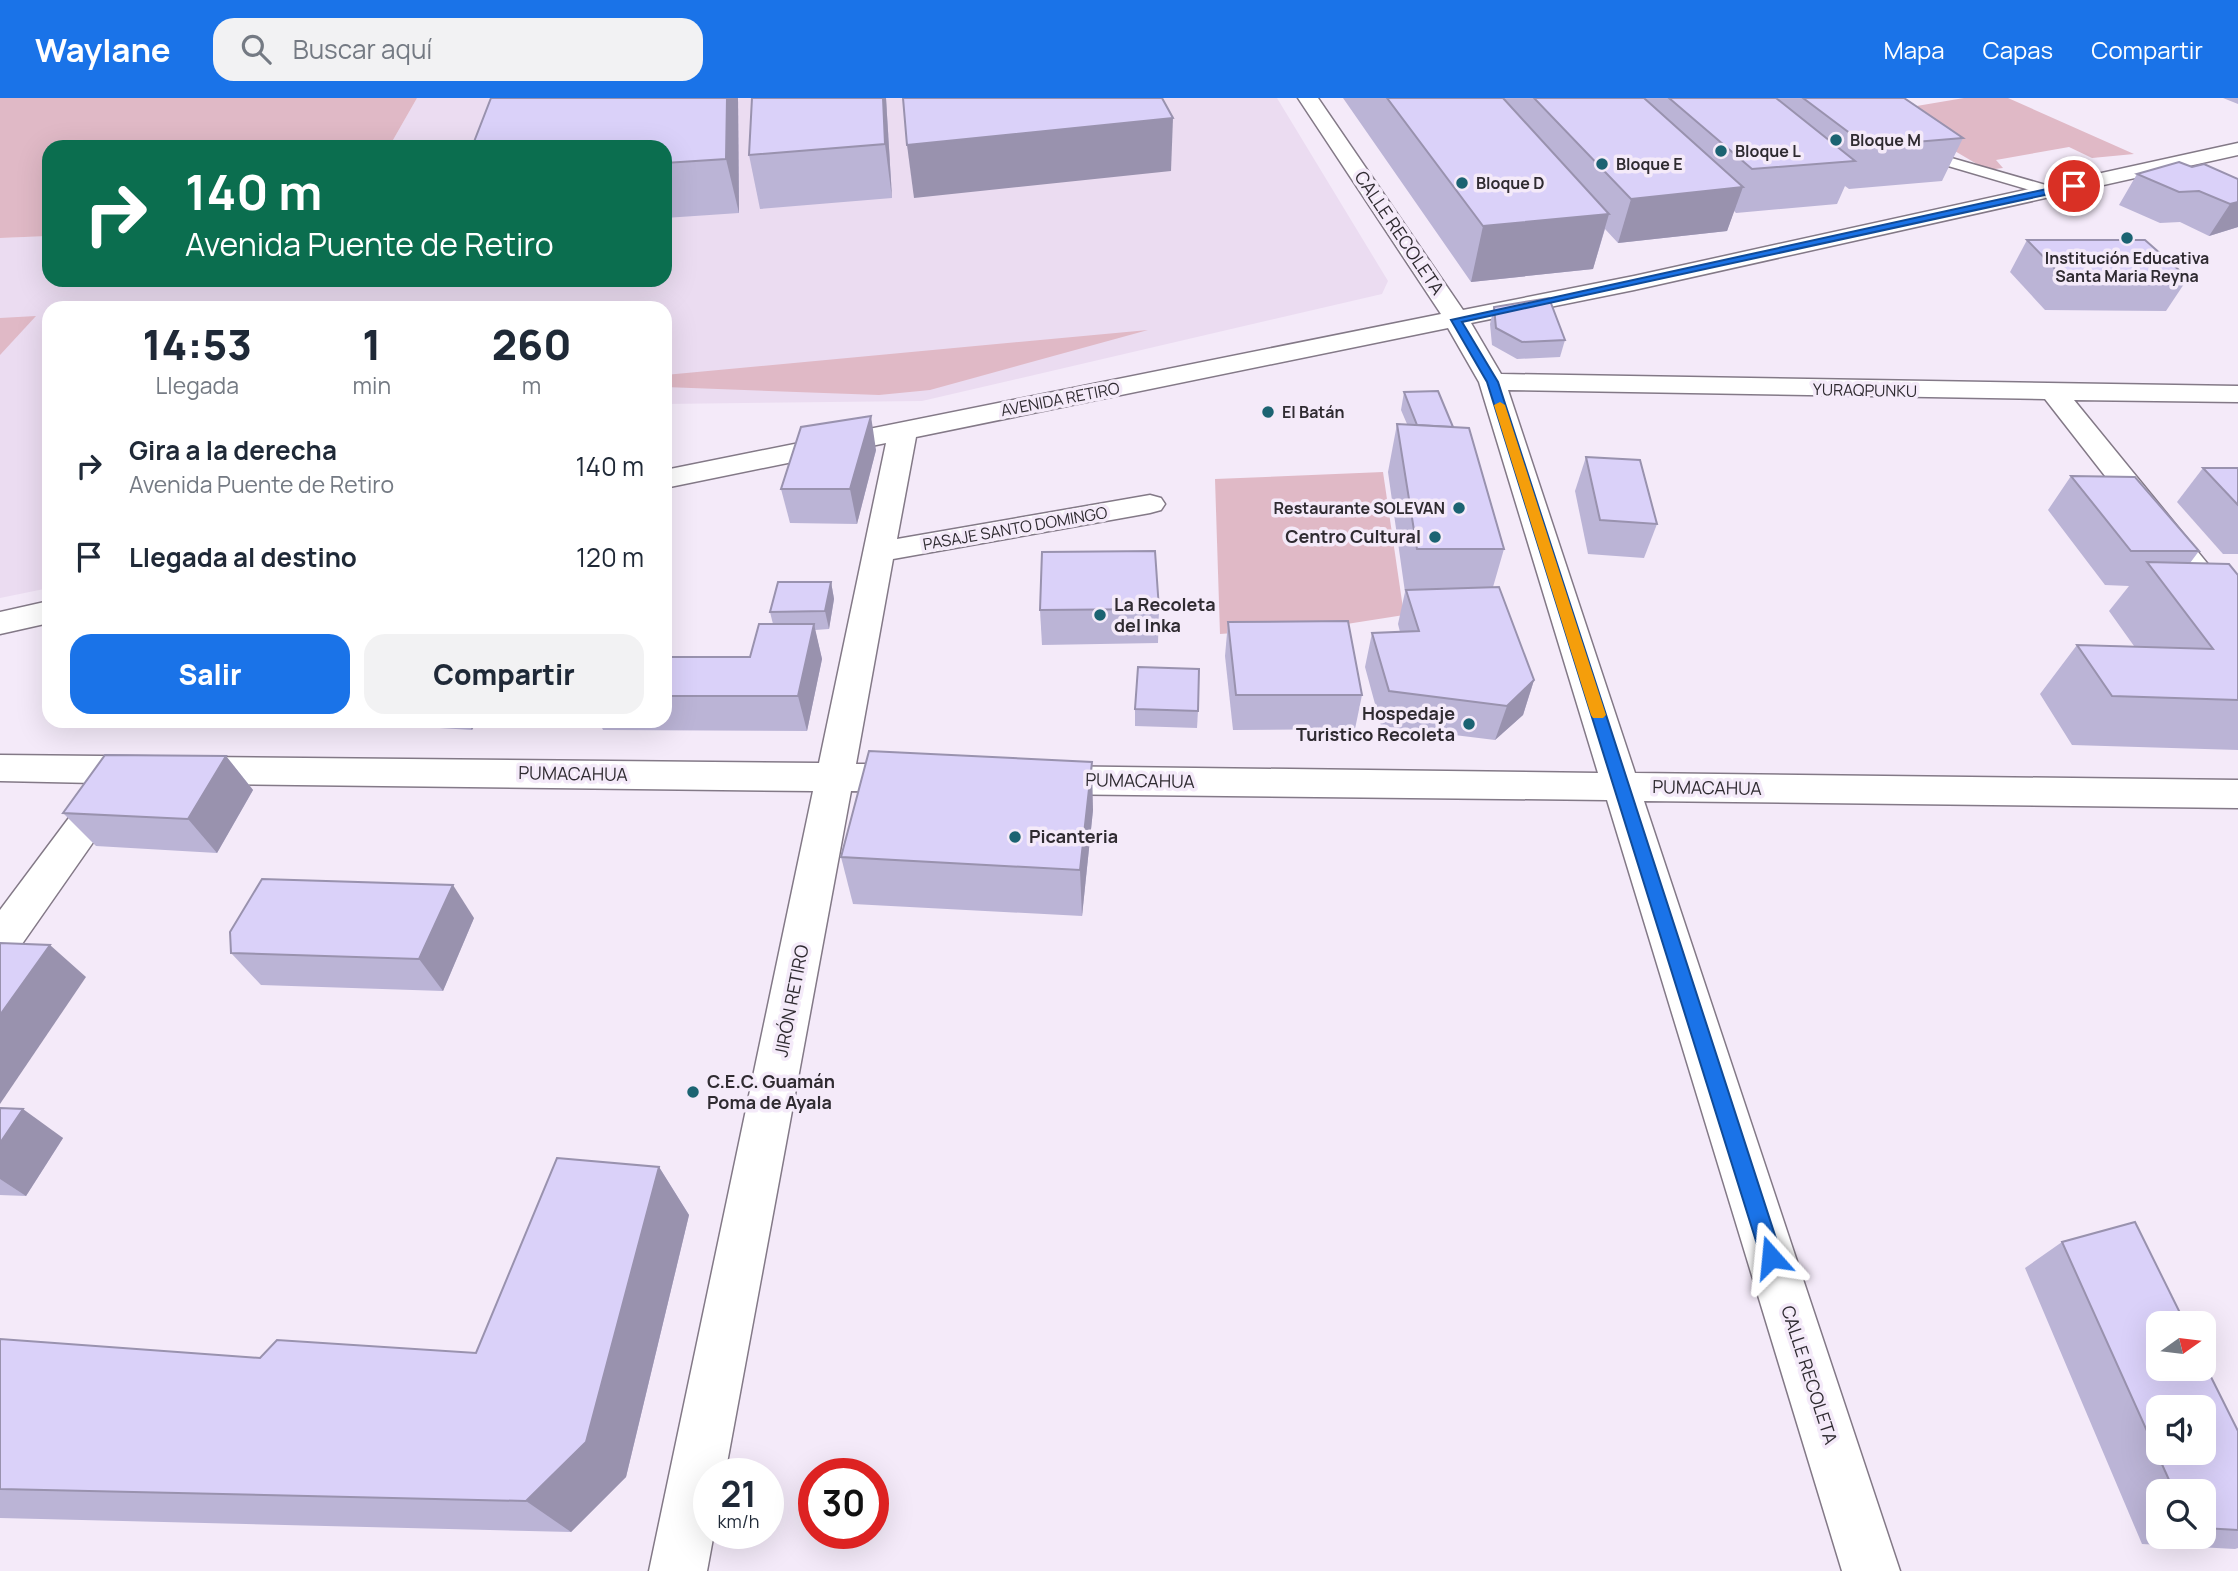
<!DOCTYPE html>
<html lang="es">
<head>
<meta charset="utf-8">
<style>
  :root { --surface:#fff; --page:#f2f2f3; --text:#1f2937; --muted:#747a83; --accent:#1a73e8 }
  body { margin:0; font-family:Manrope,sans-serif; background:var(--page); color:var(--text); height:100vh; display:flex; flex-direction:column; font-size:26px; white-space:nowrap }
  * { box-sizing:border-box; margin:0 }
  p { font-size:23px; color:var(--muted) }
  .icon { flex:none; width:38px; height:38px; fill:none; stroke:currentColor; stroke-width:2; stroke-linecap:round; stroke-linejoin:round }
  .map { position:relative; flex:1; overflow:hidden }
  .details { position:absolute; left:42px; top:203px; width:630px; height:427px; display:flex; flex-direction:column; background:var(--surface); border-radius:21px; box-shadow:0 7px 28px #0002 }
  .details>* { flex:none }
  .banner { position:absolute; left:42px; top:42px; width:630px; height:147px; border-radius:21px; box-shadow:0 7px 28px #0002; background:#0b6e4f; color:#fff; overflow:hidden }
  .needle { width:46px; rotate:76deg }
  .tools { position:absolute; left:2146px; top:1213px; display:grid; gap:14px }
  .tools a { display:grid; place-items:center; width:70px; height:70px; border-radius:14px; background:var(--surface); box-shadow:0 7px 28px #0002; font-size:35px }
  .speed { position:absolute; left:693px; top:1360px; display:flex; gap:14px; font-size:35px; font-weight:700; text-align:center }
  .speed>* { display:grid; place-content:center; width:91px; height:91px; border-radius:50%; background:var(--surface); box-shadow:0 7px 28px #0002; line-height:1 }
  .speed small { font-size:18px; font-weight:400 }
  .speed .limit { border:10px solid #d22; background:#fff; color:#111 }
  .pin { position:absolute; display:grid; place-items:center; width:60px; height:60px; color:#fff; margin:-30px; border:4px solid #fff; border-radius:50%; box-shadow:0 2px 7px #0007 }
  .me { position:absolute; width:77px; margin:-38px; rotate:342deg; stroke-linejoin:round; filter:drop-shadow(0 0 5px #0008) }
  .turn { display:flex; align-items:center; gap:24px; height:147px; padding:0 28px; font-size:32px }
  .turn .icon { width:91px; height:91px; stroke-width:2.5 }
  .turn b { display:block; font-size:49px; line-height:60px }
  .eta { display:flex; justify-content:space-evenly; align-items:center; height:119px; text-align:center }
  .eta b { font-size:42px; font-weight:800; line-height:49px }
  .cta { display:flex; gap:14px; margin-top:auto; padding:14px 28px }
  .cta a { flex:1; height:80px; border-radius:21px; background:var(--accent); color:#fff; font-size:28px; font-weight:800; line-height:80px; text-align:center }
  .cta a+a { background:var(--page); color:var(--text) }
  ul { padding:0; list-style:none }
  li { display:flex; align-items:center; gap:21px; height:91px; padding:0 28px }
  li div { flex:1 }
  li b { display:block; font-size:26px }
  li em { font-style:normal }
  header { display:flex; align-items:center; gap:42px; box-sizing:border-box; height:98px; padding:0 35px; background:var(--accent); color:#fff }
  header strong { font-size:33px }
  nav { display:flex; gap:38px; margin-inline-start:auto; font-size:24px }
  .search { width:490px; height:63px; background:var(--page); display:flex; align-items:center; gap:18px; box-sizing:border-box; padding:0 24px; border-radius:21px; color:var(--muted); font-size:26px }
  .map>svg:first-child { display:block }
  .built { fill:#ebdcf1 }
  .green { fill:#e0b9c6 }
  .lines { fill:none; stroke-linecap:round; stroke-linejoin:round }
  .lane-casing { stroke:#837987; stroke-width:3 }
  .street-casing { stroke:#837987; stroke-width:3 }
  .lane { fill:#fff; fill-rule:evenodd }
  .street { fill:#fff; fill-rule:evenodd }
  .wall { fill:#bbb4d6; fill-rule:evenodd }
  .shaded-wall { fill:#9992ae }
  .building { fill:#dad1f9; stroke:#9992ae; stroke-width:2; fill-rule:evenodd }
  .route { fill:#1a73e8; stroke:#114b97; stroke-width:2 }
  .slow { fill:#f59e0b }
  .poi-dot { fill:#1b6372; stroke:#f4eaf9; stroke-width:2.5 }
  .labels { text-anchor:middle; stroke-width:7; stroke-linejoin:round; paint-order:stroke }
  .far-poi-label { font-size:16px; font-weight:bold; fill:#2f2b31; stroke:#f4eaf9; text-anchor:start }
  .far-street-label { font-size:16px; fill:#2f2b31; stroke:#f4eaf9 }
  .street-label { font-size:18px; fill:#2f2b31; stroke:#f4eaf9 }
  .poi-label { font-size:18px; font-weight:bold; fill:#2f2b31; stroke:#f4eaf9; text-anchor:start }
</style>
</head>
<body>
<header>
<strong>Waylane</strong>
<div class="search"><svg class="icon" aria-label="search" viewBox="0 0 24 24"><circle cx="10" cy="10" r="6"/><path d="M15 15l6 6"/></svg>Buscar aquí</div>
<nav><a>Mapa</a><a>Capas</a><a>Compartir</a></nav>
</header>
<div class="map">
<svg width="2238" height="1473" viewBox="0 0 2238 1473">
  <rect width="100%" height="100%" fill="#f4eaf9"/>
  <polygon class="built" points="417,0 1277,0 1388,183 1382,196 922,303 665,306 665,210 49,210 49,490 0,500 0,140 49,138 49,182 665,182 665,49 389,49"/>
  <g class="green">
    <polygon points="0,0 417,0 389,49 49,49 49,138 0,140"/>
    <polygon points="1964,0 2008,0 2134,56 2092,60 2069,49 1996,62 2003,70 1987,72 1887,13"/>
    <polygon points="36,218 0,257 0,220"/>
    <polygon points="1148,232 930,292 879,297 665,289 665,277"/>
    <polygon points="1383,374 1404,517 1334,528 1220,536 1215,381"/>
  </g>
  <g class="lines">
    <g class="lane-casing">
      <polygon id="lane" points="1917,43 1948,59 2056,90 2058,93 2050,98 1938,65 1912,51 1909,48"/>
    </g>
    <g class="street-casing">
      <g id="street">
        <polygon points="1298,0 1318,0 1463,212 1634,178 2238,45 2238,57 1634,192 1471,225 1501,276 2238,288 2238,304 2074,302 2238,503 2238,536 2226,533 2045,301 1508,292 1635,675 2238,682 2238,710 1644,703 1900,1473 1842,1473 1607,702 1042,696 1029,692 1023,682 1029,672 1042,668 1598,675 1479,284 1448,230 916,339 897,441 1150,397 1161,400 1165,406 1161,412 1150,415 893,461 856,666 915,666 928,670 934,680 928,690 915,694 851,693 725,1376 709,1376 709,1435 714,1435 707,1473 649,1473 813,693 127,685 130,690 124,700 15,856 0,861 0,812 95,685 0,683 0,657 819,665 886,345 665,390 665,372 1441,216"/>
        <polygon points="49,503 49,525 0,536 0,514"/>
      </g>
    </g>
    <use href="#lane" class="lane"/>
    <use href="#street" class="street"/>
  </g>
  <g class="wall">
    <polygon points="738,0 739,115 665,120 665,49"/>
    <polygon points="886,0 892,100 760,111 749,57"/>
    <polygon points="1343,0 1904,0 1963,40 1942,83 1849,91 1845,88 1837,106 1736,115 1734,113 1727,133 1618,145 1605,131 1593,171 1471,184"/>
    <polygon points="2223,0 2238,0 2238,6"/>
    <polygon points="2192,69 2238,81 2238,129 2209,138 2180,124 2160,125 2119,107 2137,76"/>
    <polygon points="2027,142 2188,180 2166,213 2045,212 2010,174"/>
    <polygon points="1494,209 1565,242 1560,259 1517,261 1492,247 1490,226"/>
    <polygon points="1404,294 1504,451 1493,489 1534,582 1523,617 1495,642 1381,628 1365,569 1372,535 1400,534 1398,526 1405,494 1388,374 1397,326 1407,326 1401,312"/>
    <polygon points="876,352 857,426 790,425 781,391"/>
    <polygon points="1586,359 1657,426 1644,460 1588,456 1575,393"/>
    <polygon points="2203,370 2238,370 2238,456 2223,456 2177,404"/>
    <polygon points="2071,378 2199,453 2190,465 2238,477 2238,652 2072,647 2040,596 2077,547 2134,548 2109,513 2129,488 2105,487 2048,412"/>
    <polygon points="831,484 834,501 829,531 815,532 822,561 807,633 603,632 599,623 665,623 665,559 750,559 773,526 770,514"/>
    <polygon points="1159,511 1158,545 1042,547 1040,512"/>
    <polygon points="1228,524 1362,597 1355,631 1233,632 1225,558"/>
    <polygon points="1135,611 1198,613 1197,630 1135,628"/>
    <polygon points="357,623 477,623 472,632 358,625"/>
    <polygon points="226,658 253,692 217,755 96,748 63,715"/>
    <polygon points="1093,712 1082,818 853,806 841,759"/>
    <polygon points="474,820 443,893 261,887 231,855"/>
    <polygon points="0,1010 63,1040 26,1098 0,1097"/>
    <polygon points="659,1069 689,1117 626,1379 571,1434 0,1420 0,1241 260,1260 476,1255"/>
    <path d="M2062 1144 2238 1333V1450L2235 1451 2142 1446 2025 1170ZM2158 1393H2203V1438H2158Z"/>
  </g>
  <g class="shaded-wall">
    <polygon points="727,0 738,0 739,115 726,61"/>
    <polygon points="883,0 886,0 892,100 885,46"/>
    <polygon points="1173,20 1171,73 914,100 907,47"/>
    <polygon points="1743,89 1727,133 1618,145 1631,101"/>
    <polygon points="2238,104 2238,129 2209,138 2230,106"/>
    <polygon points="1609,116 1593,171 1471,184 1483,128"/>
    <polygon points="871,318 876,352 857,426 850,391"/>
    <polygon points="831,484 834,501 829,531 825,513"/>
    <polygon points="814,526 822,561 807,633 798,598"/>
    <polygon points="1534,582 1523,617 1495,642 1507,608"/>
    <polygon points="467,623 477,623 472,632"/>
    <polygon points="226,658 253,692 217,755 188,721"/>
    <polygon points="1092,664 1093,712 1082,818 1080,772"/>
    <polygon points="453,787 474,820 443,893 419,861"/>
    <polygon points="50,847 86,879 0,1006 0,917"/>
    <polygon points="23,1011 63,1040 26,1098 0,1081 0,1045"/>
    <polygon points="659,1069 689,1117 626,1379 571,1434 526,1403"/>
  </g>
  <g class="building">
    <polygon points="491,0 727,0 726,61 665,65 665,49 472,49"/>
    <polygon points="752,0 883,0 885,46 749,57"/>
    <polygon points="903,0 1162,0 1173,20 907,47"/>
    <polygon points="1387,0 1503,0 1609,116 1483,128"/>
    <polygon points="1534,0 1644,0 1743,89 1631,101"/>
    <polygon points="1669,0 1776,0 1855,63 1752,71"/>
    <polygon points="1803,0 1904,0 1963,40 1867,48"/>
    <polygon points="2179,64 2192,69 2204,66 2238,81 2238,104 2230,106 2199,93 2179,94 2137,76"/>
    <polygon points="2027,142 2145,142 2188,180 2064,180"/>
    <polygon points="1549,200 1565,242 1522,244 1496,230 1494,209"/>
    <polygon points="1438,293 1453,329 1417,327 1404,294"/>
    <polygon points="871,318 850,391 781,391 801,329"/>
    <polygon points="1397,326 1469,330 1504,451 1417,451"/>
    <polygon points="1586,359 1640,362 1657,426 1600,422"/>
    <polygon points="2203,370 2238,370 2238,407"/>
    <polygon points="2071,378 2135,379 2199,453 2131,453"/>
    <polygon points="1155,453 1159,511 1040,512 1042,454"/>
    <polygon points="2147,464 2229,466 2238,477 2238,602 2112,598 2077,547 2213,551"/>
    <polygon points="778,484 831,484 825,513 770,514"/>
    <polygon points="1499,489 1534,582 1507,608 1389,593 1372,535 1419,533 1406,492"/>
    <polygon points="1348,523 1362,597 1236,597 1228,524"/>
    <polygon points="759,526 814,526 798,598 665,598 665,559 750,559"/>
    <polygon points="1138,569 1199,571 1198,613 1135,611"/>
    <polygon points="869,653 1092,664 1080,772 841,759"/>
    <polygon points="105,657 226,658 188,721 63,715"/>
    <polygon points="262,781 453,787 419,861 231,855 230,834"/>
    <polygon points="0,845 50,847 0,917"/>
    <polygon points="0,1010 23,1011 0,1045"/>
    <polygon points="557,1060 659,1069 586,1344 526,1403 0,1391 0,1241 260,1260 277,1242 476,1255"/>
    <path d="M2135 1124 2185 1225H2158V1270H2203V1263L2238 1333V1432L2203 1430V1393H2174L2062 1144ZM2158 1309H2203V1354H2158Z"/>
  </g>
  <polygon class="route" points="2074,85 2077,90 1462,224 1498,284 1782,1159 1779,1166 1771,1169 1764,1166 1761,1159 1487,284 1451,222"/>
  <polygon class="slow" points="1500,304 1505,307 1606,617 1603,620 1593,620 1591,617 1494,307"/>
  <g class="poi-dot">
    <circle cx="1836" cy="42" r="7"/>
    <circle cx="1721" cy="53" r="7"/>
    <circle cx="1602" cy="66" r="7"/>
    <circle cx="1462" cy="85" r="7"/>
    <circle cx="2127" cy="140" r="7"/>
    <circle cx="1268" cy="314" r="7"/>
    <circle cx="1459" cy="410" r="7"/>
    <circle cx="1435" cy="439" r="7"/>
    <circle cx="1100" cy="517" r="7"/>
    <circle cx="1469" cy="626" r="7"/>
    <circle cx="1015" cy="739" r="7"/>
    <circle cx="693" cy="994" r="7"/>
  </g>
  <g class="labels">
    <g class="far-poi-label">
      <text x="1850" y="48">Bloque M</text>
      <text x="1735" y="59">Bloque L</text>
      <text x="1616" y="72">Bloque E</text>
      <text x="1476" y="91">Bloque D</text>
      <text x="2127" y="166" text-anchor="middle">Institución Educativa<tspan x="2127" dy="18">Santa Maria Reyna</tspan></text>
      <text x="1282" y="320">El Batán</text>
      <text x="1445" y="416" text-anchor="end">Restaurante SOLEVAN</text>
    </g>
    <g class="far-street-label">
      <text transform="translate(1865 292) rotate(1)" y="6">YURAQPUNKU</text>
      <text transform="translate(1060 301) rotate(-11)" y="6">AVENIDA RETIRO</text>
      <text transform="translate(1015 430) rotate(-10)" y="6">PASAJE SANTO DOMINGO</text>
    </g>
    <g class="street-label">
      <text transform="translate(1399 135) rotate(56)" y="6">CALLE RECOLETA</text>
      <text transform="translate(573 676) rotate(1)" y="6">PUMACAHUA</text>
      <text transform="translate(1140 683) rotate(1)" y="6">PUMACAHUA</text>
      <text transform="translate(1707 690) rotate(1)" y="6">PUMACAHUA</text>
      <text transform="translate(792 903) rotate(-79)" y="6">JIRÓN RETIRO</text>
      <text transform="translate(1809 1277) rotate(72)" y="6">CALLE RECOLETA</text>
    </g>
    <g class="poi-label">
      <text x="1421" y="445" text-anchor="end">Centro Cultural</text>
      <text x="1114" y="513">La Recoleta<tspan x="1114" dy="21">del Inka</tspan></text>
      <text x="1455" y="622" text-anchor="end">Hospedaje<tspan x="1455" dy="21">Turistico Recoleta</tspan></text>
      <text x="1029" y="745">Picanteria</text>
      <text x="707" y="990">C.E.C. Guamán<tspan x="707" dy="21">Poma de Ayala</tspan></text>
    </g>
  </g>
</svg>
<div class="tools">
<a><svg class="needle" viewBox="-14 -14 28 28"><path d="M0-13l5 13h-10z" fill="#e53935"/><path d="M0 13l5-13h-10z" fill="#747a83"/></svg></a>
<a><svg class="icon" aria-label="sound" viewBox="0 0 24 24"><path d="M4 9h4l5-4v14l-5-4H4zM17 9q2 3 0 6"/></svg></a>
<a><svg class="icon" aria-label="search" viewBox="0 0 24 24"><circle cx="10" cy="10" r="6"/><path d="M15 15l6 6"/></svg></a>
</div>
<div class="speed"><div>21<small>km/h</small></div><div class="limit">30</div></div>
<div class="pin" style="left:2074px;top:88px;background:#d93025"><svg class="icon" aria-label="arrive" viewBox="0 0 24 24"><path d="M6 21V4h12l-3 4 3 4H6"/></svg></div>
<svg class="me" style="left:1771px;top:1159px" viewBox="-20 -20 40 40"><path d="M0-17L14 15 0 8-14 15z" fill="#1a73e8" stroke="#fff" stroke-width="4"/></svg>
<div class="banner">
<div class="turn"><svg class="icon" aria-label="right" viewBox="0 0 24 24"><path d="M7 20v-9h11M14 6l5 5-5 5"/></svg><div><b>140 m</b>Avenida Puente de Retiro</div></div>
</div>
<section class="details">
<div class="eta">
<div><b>14:53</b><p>Llegada</p></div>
<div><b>1</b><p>min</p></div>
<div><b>260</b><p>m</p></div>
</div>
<ul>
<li><svg class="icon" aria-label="right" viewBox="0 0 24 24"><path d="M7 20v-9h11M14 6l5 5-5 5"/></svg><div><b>Gira a la derecha</b><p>Avenida Puente de Retiro</p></div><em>140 m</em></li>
<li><svg class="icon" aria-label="arrive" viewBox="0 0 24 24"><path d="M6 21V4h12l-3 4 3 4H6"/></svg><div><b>Llegada al destino</b></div><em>120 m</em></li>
</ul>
<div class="cta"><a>Salir</a><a>Compartir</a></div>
</section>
</div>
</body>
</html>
